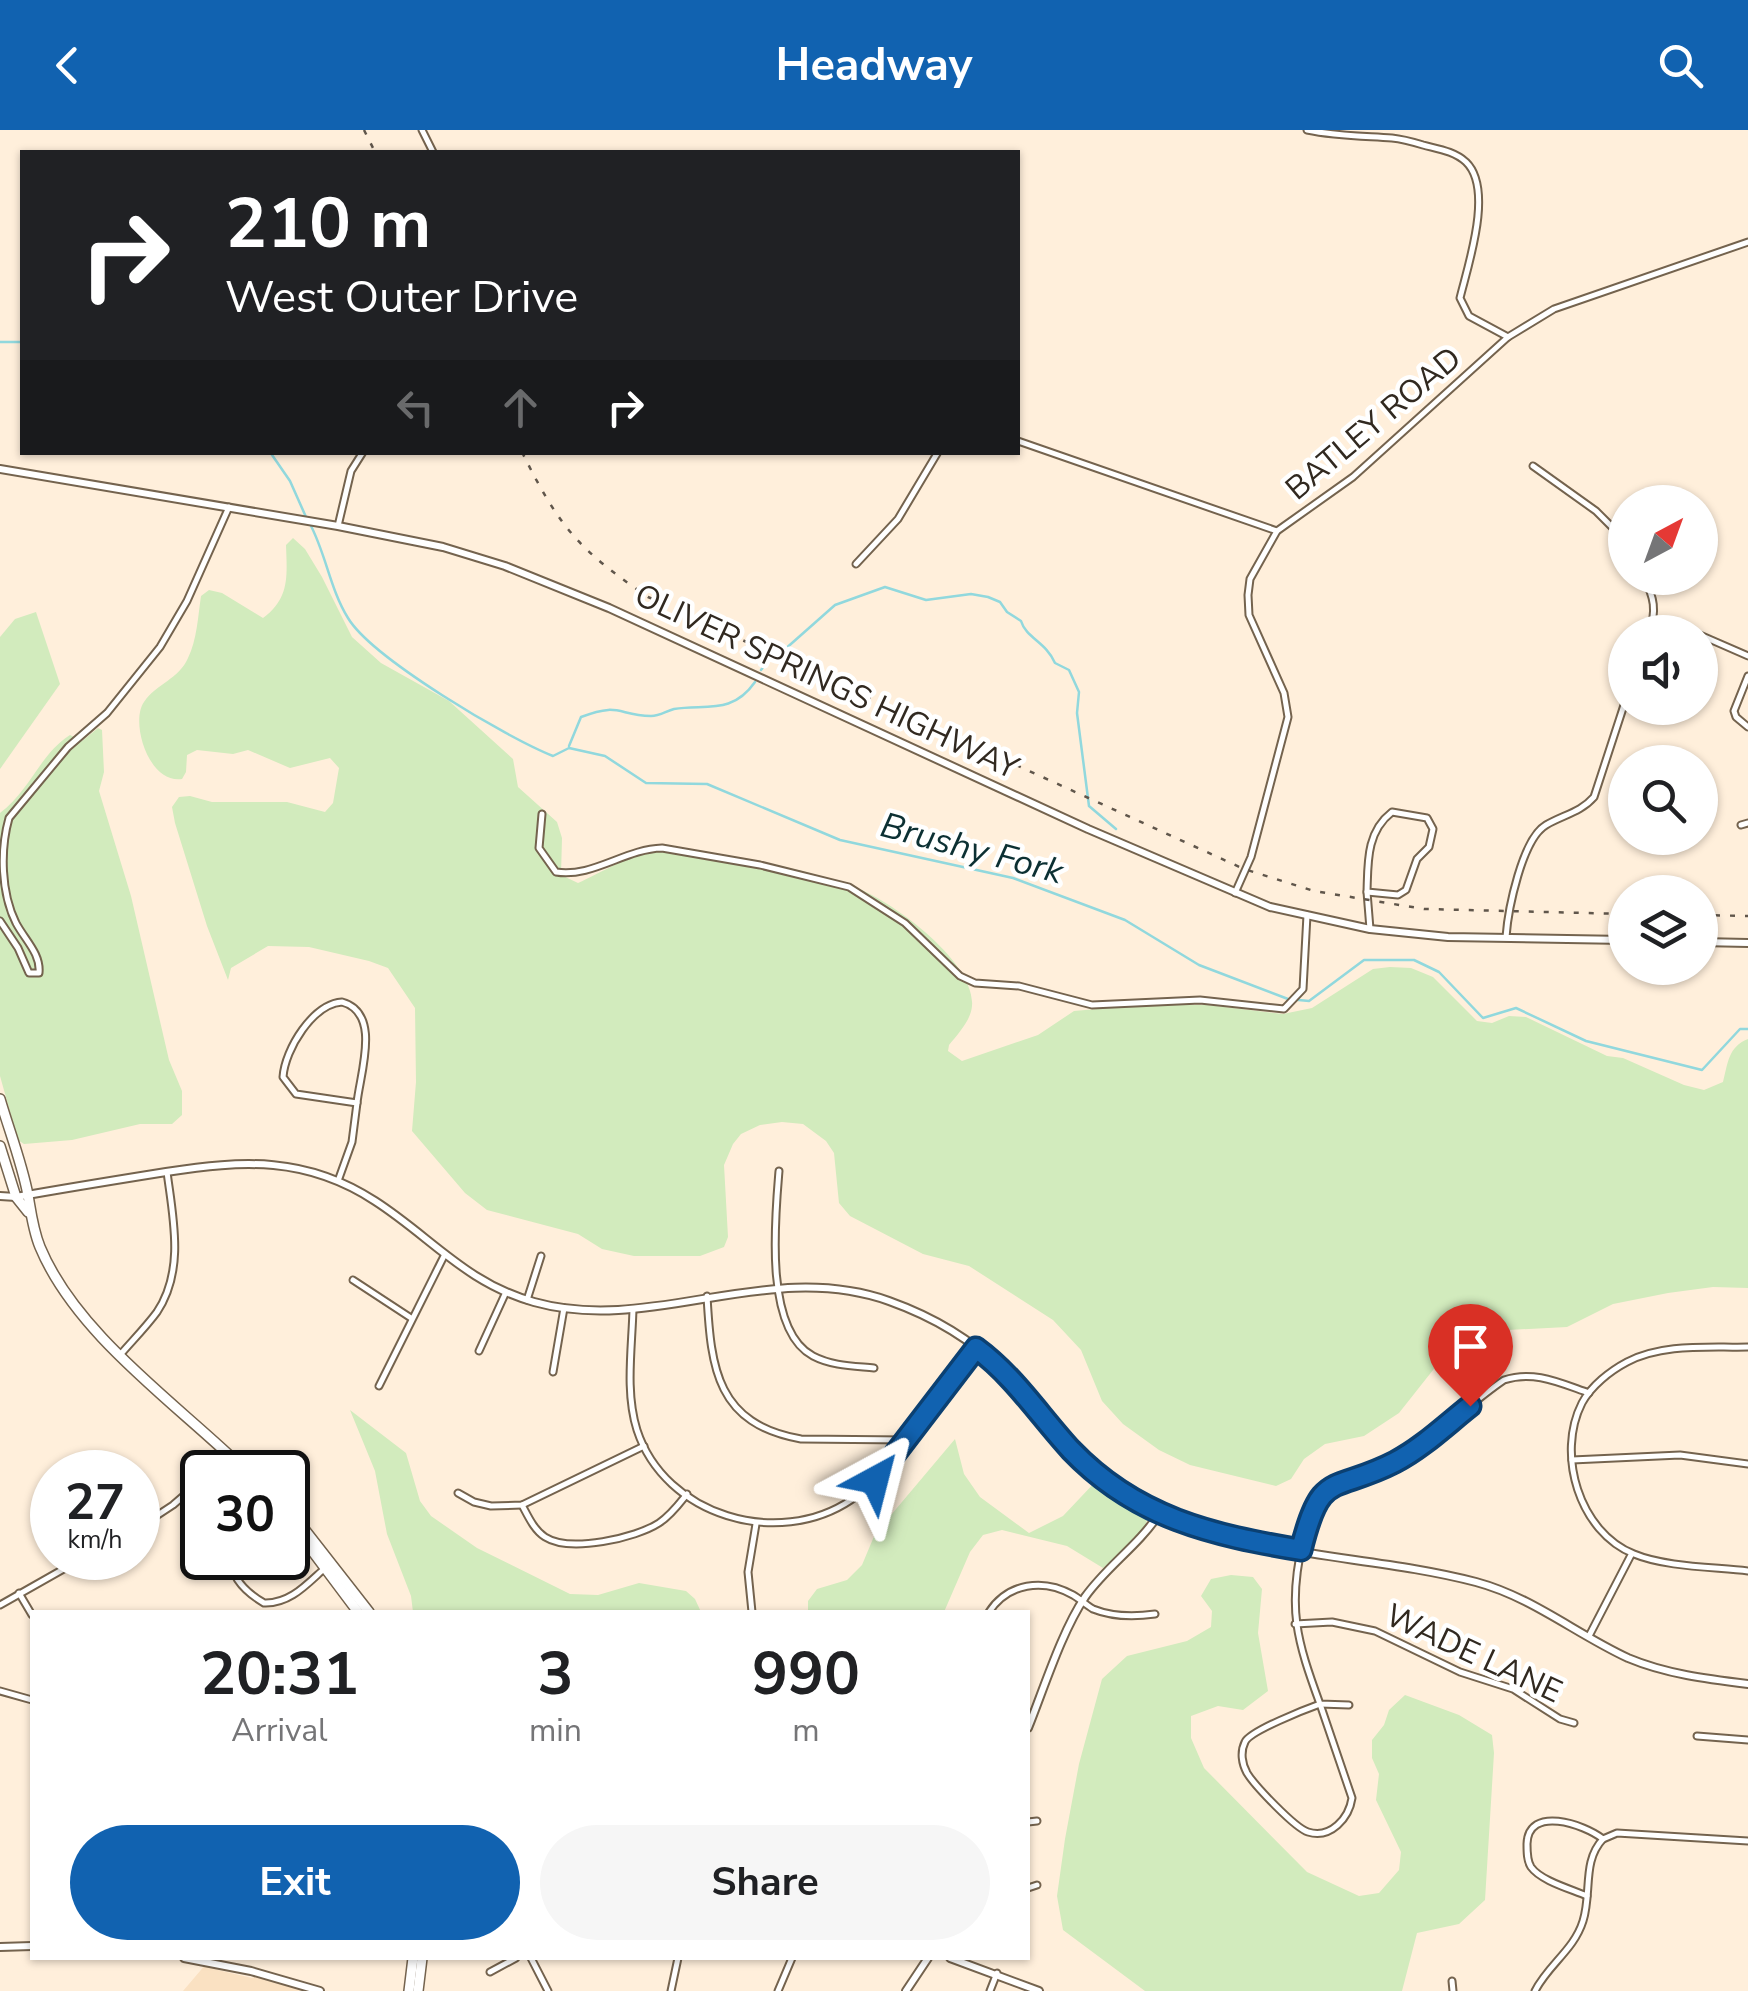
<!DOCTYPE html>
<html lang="en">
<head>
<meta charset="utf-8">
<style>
  :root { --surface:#fff; --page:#f6f6f6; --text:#202124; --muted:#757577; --accent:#1162b0 }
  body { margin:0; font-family:"Nunito Sans",sans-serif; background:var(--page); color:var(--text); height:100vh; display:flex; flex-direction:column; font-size:38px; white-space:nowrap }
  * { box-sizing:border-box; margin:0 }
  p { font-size:32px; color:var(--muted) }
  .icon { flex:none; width:55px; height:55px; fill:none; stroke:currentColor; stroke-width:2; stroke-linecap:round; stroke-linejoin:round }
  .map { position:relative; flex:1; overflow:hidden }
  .drawer { position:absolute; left:30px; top:1480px; width:1000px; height:350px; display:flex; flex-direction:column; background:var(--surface); border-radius:0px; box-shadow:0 2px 8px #0004 }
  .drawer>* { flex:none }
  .guide { position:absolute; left:20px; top:20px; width:1000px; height:305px; border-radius:0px; box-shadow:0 2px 8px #0004; background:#202124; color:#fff; overflow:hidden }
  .needle { width:65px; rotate:41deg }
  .controls { position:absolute; left:1608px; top:355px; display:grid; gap:20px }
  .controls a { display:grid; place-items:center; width:110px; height:110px; border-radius:50%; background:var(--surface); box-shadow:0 2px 8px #0004; font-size:50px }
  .speed { position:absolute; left:30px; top:1320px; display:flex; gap:20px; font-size:50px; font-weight:700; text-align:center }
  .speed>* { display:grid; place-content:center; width:130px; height:130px; border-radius:50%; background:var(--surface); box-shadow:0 2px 8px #0004; line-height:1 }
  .speed small { font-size:25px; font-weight:400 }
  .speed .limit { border:5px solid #111; border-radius:15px; background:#fff; color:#111 }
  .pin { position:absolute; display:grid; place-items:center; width:85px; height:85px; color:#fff; margin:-102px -42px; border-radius:50% 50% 50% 0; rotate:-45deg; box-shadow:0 0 10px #0007 }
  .pin .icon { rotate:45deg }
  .me { position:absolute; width:110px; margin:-55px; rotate:38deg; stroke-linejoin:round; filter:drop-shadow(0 0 8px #0008) }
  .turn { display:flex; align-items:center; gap:35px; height:210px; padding:0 40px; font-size:45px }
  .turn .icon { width:130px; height:130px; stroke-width:2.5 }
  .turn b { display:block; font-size:70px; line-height:85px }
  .lanes { display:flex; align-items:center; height:95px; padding:0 40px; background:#0003; justify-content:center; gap:50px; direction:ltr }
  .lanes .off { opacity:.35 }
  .eta { display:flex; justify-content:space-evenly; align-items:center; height:170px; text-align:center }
  .eta b { font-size:60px; font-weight:700; line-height:70px }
  .button { display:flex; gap:20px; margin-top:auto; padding:20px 40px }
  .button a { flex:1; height:115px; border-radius:60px; background:var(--accent); color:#fff; font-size:40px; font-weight:700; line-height:115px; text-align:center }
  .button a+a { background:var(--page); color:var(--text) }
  header { display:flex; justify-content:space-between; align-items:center; height:130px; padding:0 40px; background:var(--accent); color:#fff; font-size:45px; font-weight:700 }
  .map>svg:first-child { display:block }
  .built { fill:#fae1c2 }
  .green { fill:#d2ebbd }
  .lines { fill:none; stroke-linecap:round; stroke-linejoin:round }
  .stream { stroke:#91d8dd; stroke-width:2.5 }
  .street-casing { stroke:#74634e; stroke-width:9 }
  .secondary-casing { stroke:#74634e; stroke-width:10 }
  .highway-casing { stroke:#74634e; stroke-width:12 }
  .street { stroke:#fff; stroke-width:5 }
  .secondary { stroke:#fff; stroke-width:6 }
  .highway { stroke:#fff; stroke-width:9 }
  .rail { stroke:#60564b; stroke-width:2.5; stroke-dasharray:5 10; stroke-linecap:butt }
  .route-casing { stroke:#0b4072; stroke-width:25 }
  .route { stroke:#1162b0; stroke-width:18 }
  .labels { text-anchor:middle; stroke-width:9; stroke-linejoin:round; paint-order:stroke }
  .street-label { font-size:32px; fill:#312920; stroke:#fff }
  .water-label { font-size:35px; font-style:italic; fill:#0c3033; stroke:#fff }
</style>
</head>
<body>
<header><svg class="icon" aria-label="back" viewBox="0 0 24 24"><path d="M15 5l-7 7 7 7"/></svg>Headway<svg class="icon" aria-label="search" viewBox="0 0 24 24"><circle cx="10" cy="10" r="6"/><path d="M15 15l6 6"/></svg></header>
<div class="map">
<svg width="1748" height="1861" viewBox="0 0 1748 1861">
  <rect width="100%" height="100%" fill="#ffefdb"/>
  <polygon class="built" points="206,1834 218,1840 252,1848 256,1846 309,1861 183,1861"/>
  <g class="green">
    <path d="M293 408 305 419 322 447 352 507 381 533 449 571 513 629 518 657 557 692 562 708 561 745 578 753C599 744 634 722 656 720 699 716 810 740 852 756 890 769 976 832 972 876 971 890 958 904 949 915L948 921 962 931 1038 905 1074 881 1142 875H1208L1283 884 1312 878 1373 839 1390 837 1411 838 1433 847 1477 891 1492 893 1509 886 1526 887 1607 926 1623 928 1684 955 1704 960 1723 952C1728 933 1728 917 1748 909V1158L1713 1157 1668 1163 1613 1174 1567 1197 1489 1201 1452 1216 1399 1283 1364 1306 1325 1314 1304 1329 1291 1349 1276 1356 1190 1335 1159 1320 1123 1294 1102 1271 1081 1220 1053 1190 969 1136 923 1124 850 1086 839 1073 834 1023 826 1011 803 994 782 992 760 995 741 1004 733 1014 724 1035 728 1107 724 1117 700 1126H634L602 1119 578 1104 487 1080 465 1063 412 1001 416 952 415 878 388 838 369 831 309 817 268 816 231 838 228 850 207 796 175 693 172 677 179 667 190 666 212 672H287L325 682 333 673 339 638 330 628 290 638 248 620 233 624 197 620 187 625 186 642 182 649C148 654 130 591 144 572 156 554 179 549 188 528 197 510 198 486 201 466L209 460 222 463 263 488C290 468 287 446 286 415Z"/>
    <polygon points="36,482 60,554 0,639 0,507 15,489"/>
    <path d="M98 598 102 600 104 642 99 661 131 766 169 930 182 961V985L172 994H140L72 1010 24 1014 18 1010 0 946V683C30 661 39 625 70 605L82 611Z"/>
    <polygon points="350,1280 406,1323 420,1371 431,1386 477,1418 570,1464 598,1465 639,1453 686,1461 695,1469 701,1482 413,1482 411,1466 387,1404 375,1341"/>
    <path d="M955 1309 964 1344 980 1367 1029 1403 1063 1386 1097 1350 1147 1383C1150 1406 1119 1424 1103 1438L1067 1416 1002 1400 983 1405 970 1422 944 1482H808V1471L817 1459 847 1450 862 1435 875 1404Z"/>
    <polygon points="1231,1445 1253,1447 1262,1459 1258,1503 1268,1561 1243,1580 1218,1576 1191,1586 1191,1608 1204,1638 1307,1742 1359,1766 1379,1763 1399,1740 1401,1722 1376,1670 1379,1644 1372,1628 1372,1610 1384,1595 1389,1580 1405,1565 1459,1585 1492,1605 1494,1623 1485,1770 1459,1794 1417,1803 1402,1861 1145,1861 1063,1800 1057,1766 1065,1709 1079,1634 1102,1549 1127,1526 1187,1511 1211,1497 1212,1481 1201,1466 1211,1449"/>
  </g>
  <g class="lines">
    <g class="stream">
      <polyline points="0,212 22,212"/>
      <polyline points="270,322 290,351 306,387"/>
      <path d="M310 394C326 424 330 459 348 488 372 528 507 608 553 626L569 618 605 626 646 653 707 654 840 710 1013 748 1125 790 1199 835 1288 869 1309 871 1364 830H1414L1439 842 1483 888 1516 878 1586 911 1702 940 1740 899H1748"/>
      <path d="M761 540 770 528 783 521 835 475 885 457 926 470 971 464 988 467 1000 472 1007 482 1021 491C1026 508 1046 512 1055 533L1069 540 1079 562 1077 583 1089 676 1116 699"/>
      <path d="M569 616 581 587C620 572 617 585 651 586 660 586 666 581 674 579 706 574 732 585 755 552"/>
    </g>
    <g class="street-casing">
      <g id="street">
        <polyline points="422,0 433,22"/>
        <path d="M1307 0C1336 6 1363 6 1392 8 1402 9 1413 12 1423 15 1438 19 1454 21 1466 32 1494 59 1468 135 1460 168L1469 186 1508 207"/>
        <polyline points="1018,311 1277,401"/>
        <polyline points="1533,336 1596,381 1625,410"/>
        <polyline points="338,396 351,341 363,322"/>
        <polyline points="856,434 898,389 938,322"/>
        <path d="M1644 448C1654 467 1657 481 1649 502"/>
        <polyline points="1654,490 1692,502"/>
        <polyline points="1700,505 1748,526"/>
        <polyline points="1748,546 1734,581 1736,587 1748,597"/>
        <path d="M1392 682 1427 688 1433 699 1429 717 1417 729 1406 760 1398 765 1367 762C1368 733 1366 702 1392 682Z"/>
        <path d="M542 684 539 718 556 742C592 748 625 719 662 718L760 735 849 757 905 793 960 846 975 853 1019 856 1092 875 1200 870 1284 879 1303 859 1307 785"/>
        <polyline points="1741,695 1748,693"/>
        <polyline points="1367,762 1370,799"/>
        <polyline points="1235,763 1251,727 1288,587 1284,563 1249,485 1248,465 1250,449 1277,401 1353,347 1508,207 1554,179 1748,112"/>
        <path d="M0 791 18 818 29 843H39C41 824 25 810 16 793 1 763 0 720 9 688L68 617 107 583 160 517 187 471 229 377"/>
        <path d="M1506 807C1508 780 1522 709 1546 695 1563 685 1581 682 1594 667L1625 572"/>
        <path d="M342 872C382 883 360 943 357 973L296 964 283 947C285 919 313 874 342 872Z"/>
        <path d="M779 1041C775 1089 764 1200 813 1226 832 1236 854 1236 874 1238"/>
        <polyline points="338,1051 352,1012 357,973"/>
        <polyline points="353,1150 411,1188"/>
        <path d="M707 1166C711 1239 717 1294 801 1309L906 1310"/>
        <polyline points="527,1170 541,1126"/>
        <path d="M633 1179C632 1218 625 1262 637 1300 665 1386 778 1419 851 1370 873 1356 887 1334 903 1314 928 1282 952 1250 976 1217"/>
        <path d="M1748 1217C1709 1218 1663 1213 1627 1232 1610 1241 1591 1256 1582 1273 1556 1324 1579 1402 1634 1424 1665 1437 1714 1437 1748 1441"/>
        <polyline points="479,1221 506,1162"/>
        <path d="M120 1225C132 1211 146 1197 157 1182 185 1140 173 1088 167 1042"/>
        <polyline points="553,1242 564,1178"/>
        <polyline points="379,1256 444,1126"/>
        <polyline points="1572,1330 1680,1325 1748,1334"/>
        <polyline points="210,1342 229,1325"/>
        <polyline points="458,1363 474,1372 491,1376 522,1375 644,1316"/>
        <path d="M522 1375C528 1386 534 1400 545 1407 570 1423 636 1408 659 1393 671 1385 679 1374 687 1364"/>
        <polyline points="138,1398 173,1375 202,1350"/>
        <path d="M231 1428C231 1448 247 1463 264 1473 290 1474 307 1454 325 1438"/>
        <polyline points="19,1463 32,1485"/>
        <polyline points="0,1475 83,1428"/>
        <polyline points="752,1482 748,1442 756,1394"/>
        <path d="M989 1482C1008 1453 1043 1448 1073 1465 1080 1469 1086 1475 1093 1479 1113 1487 1134 1487 1155 1484"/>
        <polyline points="1295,1494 1332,1492 1375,1501 1460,1542 1513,1559 1560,1589 1574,1593"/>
        <polyline points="1589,1506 1631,1425"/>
        <polyline points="0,1561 32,1570"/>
        <path d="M1320 1574 1352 1668C1349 1688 1331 1709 1308 1702 1295 1698 1255 1656 1247 1643 1242 1634 1240 1622 1245 1612 1250 1601 1306 1579 1320 1574Z"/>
        <path d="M1349 1575 1320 1574C1297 1511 1287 1478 1303 1411 1308 1390 1312 1371 1330 1358 1353 1341 1383 1341 1407 1325 1441 1303 1470 1273 1504 1250 1534 1240 1560 1253 1589 1263"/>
        <polyline points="1697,1606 1748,1610"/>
        <polyline points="1028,1692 1037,1691"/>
        <polyline points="1603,1709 1617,1703 1748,1711"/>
        <polyline points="1028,1758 1037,1755"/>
        <path d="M1587 1766C1571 1759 1541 1751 1531 1737 1527 1731 1527 1722 1527 1714 1528 1675 1584 1694 1603 1709"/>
        <polyline points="531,1828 548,1861"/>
        <polyline points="490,1842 516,1828"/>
        <polyline points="1452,1851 1453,1861"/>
        <polyline points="671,1861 678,1828"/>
        <polyline points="778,1861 792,1828"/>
        <polyline points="990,1861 997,1843"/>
        <path d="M1535 1861C1548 1835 1574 1820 1583 1791 1592 1763 1582 1731 1603 1709"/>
      </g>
    </g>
    <g class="secondary-casing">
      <g id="secondary">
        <polyline points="0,339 338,396 443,417 505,436 609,478 1088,699 1270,777 1370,799 1448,807 1625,810"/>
        <polyline points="1700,812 1748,813"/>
        <path d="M0 1066 16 1067C66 1058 116 1050 166 1042 243 1030 306 1026 375 1071 431 1107 466 1153 534 1172 652 1205 768 1128 889 1171 931 1186 970 1208 1002 1240 1045 1282 1076 1334 1128 1366 1232 1429 1361 1422 1476 1452 1532 1467 1576 1504 1628 1528 1666 1544 1707 1549 1748 1554"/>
        <path d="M1028 1598C1044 1558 1062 1501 1085 1467 1107 1436 1138 1416 1159 1384"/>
        <polyline points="0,1817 32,1816"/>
        <polyline points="184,1828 251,1841 320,1861"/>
        <polyline points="950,1828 1039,1861"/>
        <polyline points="906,1861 928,1828"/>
      </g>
    </g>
    <g class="highway-casing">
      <g id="highway">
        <path d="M0 969C9 1000 22 1033 28 1065 31 1083 33 1100 40 1117 77 1206 179 1275 247 1342"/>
        <polyline points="0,1016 16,1067 28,1082"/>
        <polyline points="288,1385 301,1395 369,1482"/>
        <polyline points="289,1390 358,1482"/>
        <polyline points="409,1861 413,1828"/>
        <polyline points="418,1861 422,1828"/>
      </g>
    </g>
    <use href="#street" class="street"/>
    <use href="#secondary" class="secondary"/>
    <use href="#highway" class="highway"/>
    <g class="rail">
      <polyline points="364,0 375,22"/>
      <path d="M522 322C559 397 579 420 648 467L1244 739 1314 761 1424 779 1625 784"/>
      <polyline points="1700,785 1748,786"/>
    </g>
  </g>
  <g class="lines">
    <g class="route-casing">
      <path id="route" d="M875 1350 976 1218C1014 1246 1039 1285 1071 1320 1136 1388 1212 1405 1301 1420 1321 1338 1333 1364 1395 1332 1422 1318 1446 1295 1470 1276"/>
    </g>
    <use href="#route" class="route"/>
  </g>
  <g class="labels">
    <g class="street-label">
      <text transform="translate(1373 293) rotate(-40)" y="11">BATLEY ROAD</text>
      <text transform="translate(827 551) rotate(25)" y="11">OLIVER SPRINGS HIGHWAY</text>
      <text transform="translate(1474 1523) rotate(25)" y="11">WADE LANE</text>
    </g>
    <g class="water-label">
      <text transform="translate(972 718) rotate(15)" y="12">Brushy Fork</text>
    </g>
  </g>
</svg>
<div class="controls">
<a><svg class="needle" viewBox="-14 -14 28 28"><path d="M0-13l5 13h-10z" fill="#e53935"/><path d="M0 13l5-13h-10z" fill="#757577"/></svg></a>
<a><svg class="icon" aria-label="sound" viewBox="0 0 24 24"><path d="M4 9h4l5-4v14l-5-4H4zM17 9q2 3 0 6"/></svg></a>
<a><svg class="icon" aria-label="search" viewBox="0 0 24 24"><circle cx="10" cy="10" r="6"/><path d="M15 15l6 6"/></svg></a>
<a><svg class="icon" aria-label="layers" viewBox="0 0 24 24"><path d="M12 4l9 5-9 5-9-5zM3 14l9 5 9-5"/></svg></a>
</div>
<div class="speed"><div>27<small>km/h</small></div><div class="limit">30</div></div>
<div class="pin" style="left:1470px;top:1276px;background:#d93025"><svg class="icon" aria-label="arrive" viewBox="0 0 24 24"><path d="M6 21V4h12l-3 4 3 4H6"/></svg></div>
<svg class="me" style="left:875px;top:1350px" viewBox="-20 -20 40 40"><path d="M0-17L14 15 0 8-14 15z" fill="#1162b0" stroke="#fff" stroke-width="4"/></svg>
<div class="guide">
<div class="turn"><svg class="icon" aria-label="right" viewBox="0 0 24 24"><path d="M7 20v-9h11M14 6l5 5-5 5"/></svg><div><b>210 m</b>West Outer Drive</div></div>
<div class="lanes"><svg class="icon off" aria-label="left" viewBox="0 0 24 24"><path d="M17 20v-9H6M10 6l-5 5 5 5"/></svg><svg class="icon off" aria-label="ahead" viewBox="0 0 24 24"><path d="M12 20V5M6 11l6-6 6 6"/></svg><svg class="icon" aria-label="right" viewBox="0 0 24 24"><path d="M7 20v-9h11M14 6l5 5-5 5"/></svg></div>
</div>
<section class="drawer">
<div class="eta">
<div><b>20:31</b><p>Arrival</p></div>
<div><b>3</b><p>min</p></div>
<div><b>990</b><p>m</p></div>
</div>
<div class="button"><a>Exit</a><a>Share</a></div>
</section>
</div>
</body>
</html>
